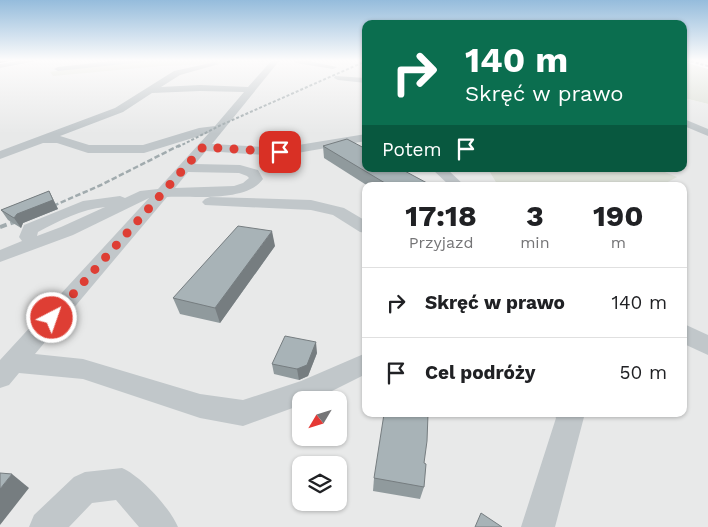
<!DOCTYPE html>
<html lang="pl">
<head>
<meta charset="utf-8">
<style>
  :root { --surface:#fff; --page:#f2f2f2; --text:#202124; --muted:#757577; --line:#e0e0e0 }
  body { margin:0; font-family:"Work Sans",sans-serif; background:var(--page); color:var(--text); height:100vh; display:flex; flex-direction:column; font-size:19px; white-space:nowrap }
  * { box-sizing:border-box; margin:0 }
  p { font-size:16px; color:var(--muted) }
  .icon { flex:none; width:28px; height:28px; fill:none; stroke:currentColor; stroke-width:2; stroke-linecap:round; stroke-linejoin:round }
  .map { position:relative; flex:1; overflow:hidden }
  .details { position:absolute; left:362px; top:182px; width:325px; height:235px; display:flex; flex-direction:column; background:var(--surface); border-radius:10px; box-shadow:0 1px 4px #0004 }
  .details>* { flex:none }
  .guide { position:absolute; left:362px; top:20px; width:325px; height:152px; border-radius:10px; box-shadow:0 1px 4px #0004; background:#0b6e4f; color:#fff; overflow:hidden }
  .needle { width:32px; rotate:232deg }
  .fabs { position:absolute; left:292px; top:391px; display:grid; gap:10px }
  .fabs a { display:grid; place-items:center; width:55px; height:55px; border-radius:10px; background:var(--surface); box-shadow:0 1px 4px #0004; font-size:25px }
  .pin { position:absolute; display:grid; place-items:center; width:42px; height:42px; color:#fff; margin:-21px; border-radius:10px; box-shadow:0 2px 8px #0006 }
  .me { position:absolute; width:55px; margin:-28px; rotate:41deg; stroke-linejoin:round; filter:drop-shadow(0 0 4px #0008) }
  .turn { display:flex; align-items:center; gap:18px; height:105px; padding:0 20px; font-size:22px }
  .turn .icon { width:65px; height:65px; stroke-width:2.5 }
  .turn b { display:block; font-size:35px; line-height:42px }
  .then { display:flex; align-items:center; height:48px; padding:0 20px; background:#0003; gap:10px; font-size:19px }
  .eta { display:flex; justify-content:space-evenly; align-items:center; height:85px; text-align:center }
  .eta b { font-size:30px; font-weight:700; line-height:35px }
  ul { padding:0; list-style:none }
  li { display:flex; align-items:center; gap:15px; height:70px; padding:0 20px; border-top:1px solid var(--line) }
  li div { flex:1 }
  li b { display:block; font-size:19px }
  li em { font-style:normal }
  .map>svg:first-child { display:block }
  .built { fill:#e8e9e9; fill-rule:evenodd }
  .green { fill:#dbdfd7 }
  .lines { fill:none; stroke-linecap:round; stroke-linejoin:round }
  .minor { fill:#c1c7ca; fill-rule:evenodd }
  .rail-far2 { stroke:#a1abae; stroke-width:2; stroke-dasharray:3 2; stroke-linecap:butt }
  .rail-far1 { stroke:#a1abae; stroke-width:2.5; stroke-dasharray:5.5 2.5; stroke-linecap:butt }
  .rail { stroke:#a1abae; stroke-width:4; stroke-dasharray:7 4; stroke-linecap:butt }
  .wall { fill:#909a9d }
  .shaded-wall { fill:#767d80 }
  .building { fill:#a8b3b7; stroke:#767d80 }
  .route { stroke:#de3e34; stroke-width:9; stroke-dasharray:0 16.2 }
</style>
</head>
<body>
<div class="map">
<svg width="708" height="527" viewBox="0 0 708 527">
  <rect width="100%" height="100%" fill="#faf9f8"/>
  <path class="built" d="M48 60H366V169H488L498 186H366V414H684V186H661L676 177 658 169H684V98L708 104V527H0V68ZM301 400H339V438H301ZM301 465H339V502H301Z"/>
  <g class="green">
    <polygon points="131,60 265,60 263,62 161,66 53,76 50,72"/>
    <polygon points="684,62 708,69 708,104 684,98"/>
    <polygon points="488,169 658,169 677,177 661,186 498,186"/>
  </g>
  <g class="lines">
    <g class="minor">
      <polygon points="24,60 43,60 0,68 0,64"/>
      <polygon points="120,60 146,60 142,62 58,71 54,69 58,67"/>
      <path d="M272 60H280L212 144 280 148 366 134V141L280 156 206 151 195 164 240 165 258 170 263 179C247 202 193 196 167 197L35 354 83 359 200 394 243 400 301 381 366 353V374L316 399 301 400V405L243 426 200 418 83 379 19 373 9 385 0 388V360L149 198 73 235 0 262V250L22 241 19 237 24 225 83 201 120 196 125 198 140 191 158 189 209 133 144 153H88L57 143H43L0 159V151L115 108 174 71 215 62 219 64 180 75 161 87 200 85 248 87ZM200 91 244 92 215 126 199 128 143 145H89L60 136 123 112 152 93ZM188 172 239 173 247 176 249 178 243 183 234 186 175 188ZM105 207 61 227 37 236 38 232C59 221 81 209 105 207Z"/>
      <polygon points="293,60 304,60 337,67 333,69 296,63"/>
      <polygon points="335,76 366,78 366,83 338,80 334,78"/>
      <polygon points="684,119 708,129 708,136 684,126"/>
      <polygon points="432,169 447,169 465,186 450,186"/>
      <polygon points="210,197 311,200 344,208 366,221 366,233 360,232 333,215 311,210 205,205 202,202 205,199"/>
      <polygon points="684,324 708,335 708,355 684,344"/>
      <polygon points="554,414 582,414 584,417 555,527 521,527 556,418"/>
      <path d="M122 468C141 476 170 508 178 527H139L116 500 92 503 69 527H29L34 515 74 477 85 472Z"/>
    </g>
    <g class="rail-far2">
      <polyline points="686,60 708,66"/>
      <polyline points="178,147 221,125 366,61"/>
    </g>
    <polyline class="rail-far1" points="46,209 101,185 180,145"/>
    <g class="rail">
      <polyline points="44,210 49,208"/>
      <polyline points="0,227 26,218"/>
    </g>
  </g>
  <g class="wall">
    <polygon points="323,146 426,186 368,186 324,158"/>
    <polygon points="49,191 58,209 23,223 21,228 8,220 1,210"/>
    <polygon points="275,246 220,323 180,314 173,298"/>
    <polygon points="317,353 308,376 299,380 274,374 272,364"/>
    <polygon points="424,463 424,487 420,499 373,491 374,478"/>
  </g>
  <g class="shaded-wall">
    <polygon points="0,60 14,60 0,63"/>
    <polygon points="427,183 426,186 418,186"/>
    <polygon points="49,191 58,209 23,223 21,228 14,218 17,214"/>
    <polygon points="272,231 275,246 220,323 215,308"/>
    <polygon points="316,342 317,353 308,376 299,380 297,369"/>
    <polygon points="12,474 29,488 0,525 0,489"/>
  </g>
  <g class="building">
    <polygon points="347,139 366,149 366,169 401,169 427,183 418,186 390,186 323,146"/>
    <polygon points="49,191 53,200 17,214 14,218 1,210"/>
    <polygon points="238,226 272,231 215,308 173,298"/>
    <polygon points="285,336 316,342 307,365 297,369 272,364"/>
    <polygon points="384,414 428,414 427,441 424,463 426,464 424,487 374,478"/>
    <polygon points="0,473 12,474 0,489"/>
    <polygon points="481,513 502,527 475,527"/>
  </g>
  <linearGradient id="sky" x2="0" y2="1"><stop stop-color="#95bcdc"/><stop offset="0.45" stop-color="#fdfcfc"/><stop offset="1" stop-color="#fdfcfc" stop-opacity="0"/></linearGradient>
  <rect width="708" height="134" fill="url(#sky)"/>
  <g class="lines">
    <polyline class="route" points="52,318 203,147 280,152"/>
  </g>
</svg>
<div class="fabs">
<a><svg class="needle" viewBox="-14 -14 28 28"><path d="M0-13l5 13h-10z" fill="#e53935"/><path d="M0 13l5-13h-10z" fill="#757577"/></svg></a>
<a><svg class="icon" aria-label="layers" viewBox="0 0 24 24"><path d="M12 4l9 5-9 5-9-5zM3 14l9 5 9-5"/></svg></a>
</div>
<div class="pin" style="left:280px;top:152px;background:#d93025"><svg class="icon" aria-label="arrive" viewBox="0 0 24 24"><path d="M6 21V4h12l-3 4 3 4H6"/></svg></div>
<svg class="me" style="left:52px;top:318px" viewBox="-20 -20 40 40"><circle r="17" fill="#de3e34" stroke="#fff" stroke-width="3"/><path d="M0-11L8 9 0 5-8 9z" fill="#fff"/></svg>
<div class="guide">
<div class="turn"><svg class="icon" aria-label="right" viewBox="0 0 24 24"><path d="M7 20v-9h11M14 6l5 5-5 5"/></svg><div><b>140 m</b>Skręć w prawo</div></div>
<div class="then">Potem<svg class="icon" aria-label="arrive" viewBox="0 0 24 24"><path d="M6 21V4h12l-3 4 3 4H6"/></svg></div>
</div>
<section class="details">
<div class="eta">
<div><b>17:18</b><p>Przyjazd</p></div>
<div><b>3</b><p>min</p></div>
<div><b>190</b><p>m</p></div>
</div>
<ul>
<li><svg class="icon" aria-label="right" viewBox="0 0 24 24"><path d="M7 20v-9h11M14 6l5 5-5 5"/></svg><div><b>Skręć w prawo</b></div><em>140 m</em></li>
<li><svg class="icon" aria-label="arrive" viewBox="0 0 24 24"><path d="M6 21V4h12l-3 4 3 4H6"/></svg><div><b>Cel podróży</b></div><em>50 m</em></li>
</ul>
</section>
</div>
</body>
</html>
